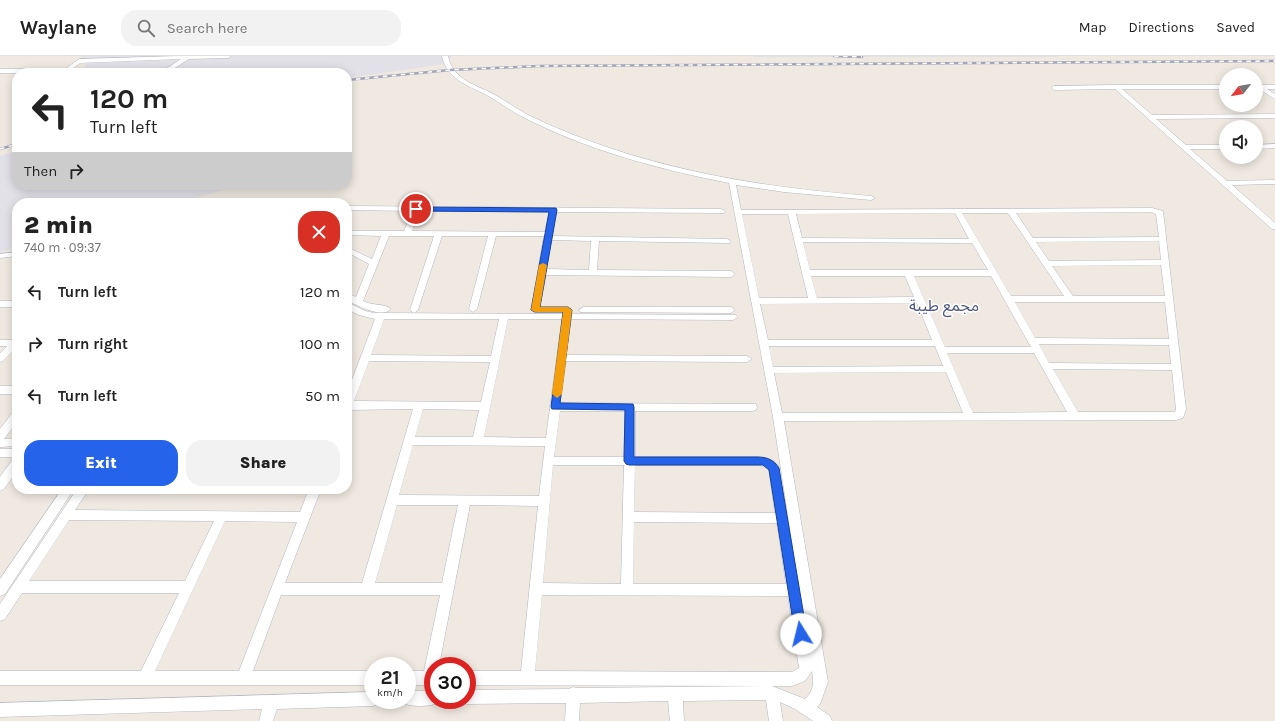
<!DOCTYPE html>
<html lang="en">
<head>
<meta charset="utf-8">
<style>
  :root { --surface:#fff; --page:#f2f2f2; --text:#222; --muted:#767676; --line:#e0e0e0; --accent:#2563eb }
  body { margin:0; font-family:Karla,"Noto Sans Arabic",sans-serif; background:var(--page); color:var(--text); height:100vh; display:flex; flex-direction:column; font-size:15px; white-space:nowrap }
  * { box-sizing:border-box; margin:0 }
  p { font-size:13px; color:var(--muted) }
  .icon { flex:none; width:22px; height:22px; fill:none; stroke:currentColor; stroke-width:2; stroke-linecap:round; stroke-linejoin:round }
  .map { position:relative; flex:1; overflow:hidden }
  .panel { position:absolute; left:12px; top:142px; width:340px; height:296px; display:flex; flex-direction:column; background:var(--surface); border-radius:16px; box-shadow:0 2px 10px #0003 }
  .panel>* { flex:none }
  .hud { position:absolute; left:12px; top:12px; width:340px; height:122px; border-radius:16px; box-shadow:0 2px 10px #0003; background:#fff; color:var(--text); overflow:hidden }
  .needle { width:26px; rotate:239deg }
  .tools { position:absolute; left:1219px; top:12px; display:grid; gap:8px }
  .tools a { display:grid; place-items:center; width:44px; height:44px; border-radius:50%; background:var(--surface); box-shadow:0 2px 10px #0003; font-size:20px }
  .speed { position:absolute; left:364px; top:601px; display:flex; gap:8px; font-size:20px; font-weight:700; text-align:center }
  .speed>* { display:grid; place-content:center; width:52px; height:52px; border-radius:50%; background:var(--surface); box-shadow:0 2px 10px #0003; line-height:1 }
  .speed small { font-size:10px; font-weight:400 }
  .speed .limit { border:6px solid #d22; background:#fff; color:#111 }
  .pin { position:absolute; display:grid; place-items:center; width:34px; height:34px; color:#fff; margin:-17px; border:2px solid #fff; border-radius:50%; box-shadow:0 1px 4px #0007 }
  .me { position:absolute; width:44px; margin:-22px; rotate:351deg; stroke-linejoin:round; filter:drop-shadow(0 0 3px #0008) }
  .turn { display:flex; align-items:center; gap:14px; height:84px; padding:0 12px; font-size:18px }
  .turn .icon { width:52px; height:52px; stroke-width:2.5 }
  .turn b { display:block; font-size:28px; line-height:34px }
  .then { display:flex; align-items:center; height:38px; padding:0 12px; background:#0003; gap:8px; font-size:15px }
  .round { display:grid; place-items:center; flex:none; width:42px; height:42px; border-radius:16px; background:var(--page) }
  .summary { display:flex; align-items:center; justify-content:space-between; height:68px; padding:0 12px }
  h1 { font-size:24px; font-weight:800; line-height:30px }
  .primary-button { display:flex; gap:8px; margin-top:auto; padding:8px 12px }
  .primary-button a { flex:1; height:46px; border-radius:16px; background:var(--accent); color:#fff; font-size:16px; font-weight:800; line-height:46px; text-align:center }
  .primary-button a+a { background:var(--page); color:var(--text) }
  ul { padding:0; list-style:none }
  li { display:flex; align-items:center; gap:12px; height:52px; padding:0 12px }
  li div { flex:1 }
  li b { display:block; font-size:15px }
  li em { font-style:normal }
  header { display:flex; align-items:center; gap:24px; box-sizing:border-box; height:56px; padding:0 20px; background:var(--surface); border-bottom:1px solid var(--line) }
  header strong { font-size:19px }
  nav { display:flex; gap:22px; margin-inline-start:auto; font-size:14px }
  .search { width:280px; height:36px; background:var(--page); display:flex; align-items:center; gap:10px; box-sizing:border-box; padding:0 14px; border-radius:16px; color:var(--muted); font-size:15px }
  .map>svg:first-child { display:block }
  .industrial { fill:#e3e1e8 }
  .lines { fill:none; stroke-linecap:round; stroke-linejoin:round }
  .street-casing { stroke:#b4b7c1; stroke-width:1 }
  .street { fill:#fff; fill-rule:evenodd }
  .rail-casing { stroke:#a3a6b8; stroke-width:2.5 }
  .rail { stroke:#fff; stroke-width:1.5; stroke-dasharray:4.5; stroke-linecap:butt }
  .route { fill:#2563eb; stroke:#184099 }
  .slow { fill:#f59e0b }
  .labels { text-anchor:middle; stroke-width:3; stroke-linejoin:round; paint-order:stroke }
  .neighbourhood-label { font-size:16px; fill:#4d5680; stroke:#fff }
</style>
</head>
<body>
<header>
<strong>Waylane</strong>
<div class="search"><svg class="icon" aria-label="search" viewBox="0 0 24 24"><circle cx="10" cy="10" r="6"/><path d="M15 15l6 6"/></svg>Search here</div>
<nav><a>Map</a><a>Directions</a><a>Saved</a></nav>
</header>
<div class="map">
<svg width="1275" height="665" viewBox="0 0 1275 665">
  <rect width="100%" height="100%" fill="#efe9e1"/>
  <g class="industrial">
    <polygon points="81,0 452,0 446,8 347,22 347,17 83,17 86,7"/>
    <polygon points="753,0 1057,0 1058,1 753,1"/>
    <polygon points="17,95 17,129 241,129 177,147 17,147 17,191 0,196 0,100"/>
  </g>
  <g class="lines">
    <g class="street-casing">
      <g id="street">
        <path d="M179 0H231L228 2 189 3 167 17H0V13H65L79 3ZM181 3 166 13H72L80 7Z"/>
        <path d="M442 0H448C453 25 478 29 497 40 507 46 517 53 528 59 636 111 753 131 871 140L875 142 871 144 784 136 736 129 741 154 1152 152 1163 155 1186 353 1183 362 1176 364 784 365 828 626 820 648 817 651 830 660 832 665H813L795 653 780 646 783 665H769L766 644 683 645 684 665H670L668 645 580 647 579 665H565L566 647 467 648 462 646 461 644H467V634L569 633 573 631 577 632 772 630 805 643C814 635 814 626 812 615L805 625 792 630 467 629V615H521L538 450 470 449 439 610H433V629H407V615H424L440 539H281L253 615H373V629H0V615H141L179 537H22L5 563 0 565V548L77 433H89L75 454 300 456 309 433H321L285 527H362L413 353 347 354V337L375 263 359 259 347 253V246L365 255 374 257 562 258 564 254H570L571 258 736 259 738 261 733 264 571 263 566 299 747 300 752 303 747 306 566 305 560 347 756 348 757 351 756 354 752 355H635V401H758L774 405 780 412 798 526 773 361 729 127C658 113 586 94 521 60 511 55 501 47 490 41 471 30 447 25 442 0ZM1151 156 1156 158 1159 181 1033 182 1016 157ZM955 157 969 183 802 182 796 158ZM962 157H1008L1064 240H1011ZM742 158H788L808 242H759ZM1159 185 1161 204 1049 205 1036 186ZM803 186 972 187 988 214H810ZM1161 209 1165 240H1073L1052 210ZM811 220H905L914 241 817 242ZM914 220H991L1031 291H945ZM1015 246H1165L1169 283 1035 282ZM917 247 932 284H768L760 248ZM384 263H499L491 300 371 299ZM508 263H562L546 382 484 381ZM1039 288 1169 289 1171 308 1049 307ZM769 290H935L943 310 773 311ZM947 297H1034L1067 356 973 357ZM369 305 490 306 481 346 354 345ZM1053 313 1172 314 1176 353 1175 356H1078ZM946 316 963 357H782L774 317ZM423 353 479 354 473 381H415ZM560 355H625L624 401H554ZM413 389 545 390 539 440 399 439ZM553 409H624L621 528 543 527ZM635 409H758L766 411 769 414 775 457 634 456ZM397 449H458L442 527H375ZM69 464 214 465 185 525H29ZM225 465 297 466 239 615H155ZM634 466 777 467 786 528H633ZM542 539 788 540 799 612 792 616 535 615Z"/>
        <polygon points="1116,29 1226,29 1226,33 1122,33 1152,59 1275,58 1275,62 1156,63 1186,89 1226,89 1226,93 1190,93 1227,125 1275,124 1275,128 1232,129 1275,167 1275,173 1272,173 1115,33 1054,34 1051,32 1054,30"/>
        <polygon points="1256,29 1275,29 1275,33 1267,33 1275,38 1275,43 1259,33 1256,33"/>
        <polygon points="1275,88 1275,92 1256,93 1256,89"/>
        <path d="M347 150 721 153 725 155 724 157 556 156 552 180 727 183 731 185 730 187 599 185 597 214 731 215 735 218 731 221 546 219 539 254 535 257 531 254 544 180H496L477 253 473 256 469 253 488 180H442L418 254 414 257 410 254 434 180H389L363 245C371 250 385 247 391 253 382 263 356 249 347 244V237L356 241 369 208 347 196V191L372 203 381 180 347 179V175H404L412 155 347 154ZM419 155 549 156 545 176 412 175ZM552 184 591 185 589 214 546 213Z"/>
        <polygon points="17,196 17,200 0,202 0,198"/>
        <rect x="0" y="245" width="17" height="6"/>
        <polygon points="583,251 731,251 735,254 731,257 580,256 579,254"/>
        <polygon points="17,282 17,291 3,305 0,306 0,297 7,290 0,290 0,284 13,284"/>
        <rect x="0" y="330" width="17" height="8"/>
        <polygon points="17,355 17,366 4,383 17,382 17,390 0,391 0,373 13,356"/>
        <rect x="0" y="393" width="17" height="8"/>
        <polygon points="17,402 17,415 4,433 0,435 0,421 13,403"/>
        <polygon points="62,433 74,433 5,538 0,540 0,523"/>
        <path d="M407 635H433V644H439L438 647C429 651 411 651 402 647L401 644H407Z"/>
        <polygon points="373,636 373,644 380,644 378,648 373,650 277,653 273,665 259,665 262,653 0,661 0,647"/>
      </g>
    </g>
    <use href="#street" class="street"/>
    <g class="rail-casing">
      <g id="rail">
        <polyline points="834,0 862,1"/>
        <polyline points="347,24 450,14 539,10 1275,5"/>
        <polyline points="0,93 17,88"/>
      </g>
    </g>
    <use href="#rail" class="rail"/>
  </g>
  <path class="route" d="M414 151 556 152 557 154 540 251H568L572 254 560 347 633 348 634 351V401H758C767 401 774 404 779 412L807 578 805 582 801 584 797 582 795 578 769 414 763 409H629L626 408 624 405 625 354 552 353 551 351 563 256H535L531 254 549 156 416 155 414 154Z"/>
  <polygon class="slow" points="543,207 547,209 540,251 568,251 572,254 562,338 557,342 552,338 563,256 535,256 531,254 539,209"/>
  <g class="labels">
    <g class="neighbourhood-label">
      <text x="944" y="255">مجمع طيبة</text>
    </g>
  </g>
</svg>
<div class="tools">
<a><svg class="needle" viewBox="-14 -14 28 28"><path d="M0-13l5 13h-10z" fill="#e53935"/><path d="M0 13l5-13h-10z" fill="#767676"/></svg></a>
<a><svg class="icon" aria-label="sound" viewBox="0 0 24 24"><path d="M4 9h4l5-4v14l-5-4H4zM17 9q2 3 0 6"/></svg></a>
</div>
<div class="speed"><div>21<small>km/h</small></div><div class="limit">30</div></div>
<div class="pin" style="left:416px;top:153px;background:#d93025"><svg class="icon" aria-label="arrive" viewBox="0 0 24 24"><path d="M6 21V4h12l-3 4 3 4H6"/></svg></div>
<svg class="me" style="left:801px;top:578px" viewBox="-20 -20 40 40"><circle r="19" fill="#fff"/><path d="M0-13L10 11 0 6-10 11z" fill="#2563eb"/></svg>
<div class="hud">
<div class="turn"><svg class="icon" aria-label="left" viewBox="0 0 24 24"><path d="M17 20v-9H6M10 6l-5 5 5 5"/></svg><div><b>120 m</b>Turn left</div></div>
<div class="then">Then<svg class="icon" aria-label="right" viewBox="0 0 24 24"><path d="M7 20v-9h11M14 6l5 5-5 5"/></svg></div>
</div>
<section class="panel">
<div class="summary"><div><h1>2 min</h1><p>740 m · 09:37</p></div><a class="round" style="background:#d93025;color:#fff"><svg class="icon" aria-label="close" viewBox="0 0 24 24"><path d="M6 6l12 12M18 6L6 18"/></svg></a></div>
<ul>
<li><svg class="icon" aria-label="left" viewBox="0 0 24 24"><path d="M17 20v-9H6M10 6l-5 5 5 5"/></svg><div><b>Turn left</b></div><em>120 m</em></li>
<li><svg class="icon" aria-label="right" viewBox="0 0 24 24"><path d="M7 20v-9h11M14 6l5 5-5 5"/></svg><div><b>Turn right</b></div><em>100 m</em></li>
<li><svg class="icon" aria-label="left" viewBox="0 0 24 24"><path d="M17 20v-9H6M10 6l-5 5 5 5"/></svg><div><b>Turn left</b></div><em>50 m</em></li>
</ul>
<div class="primary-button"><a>Exit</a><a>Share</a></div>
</section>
</div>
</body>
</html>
